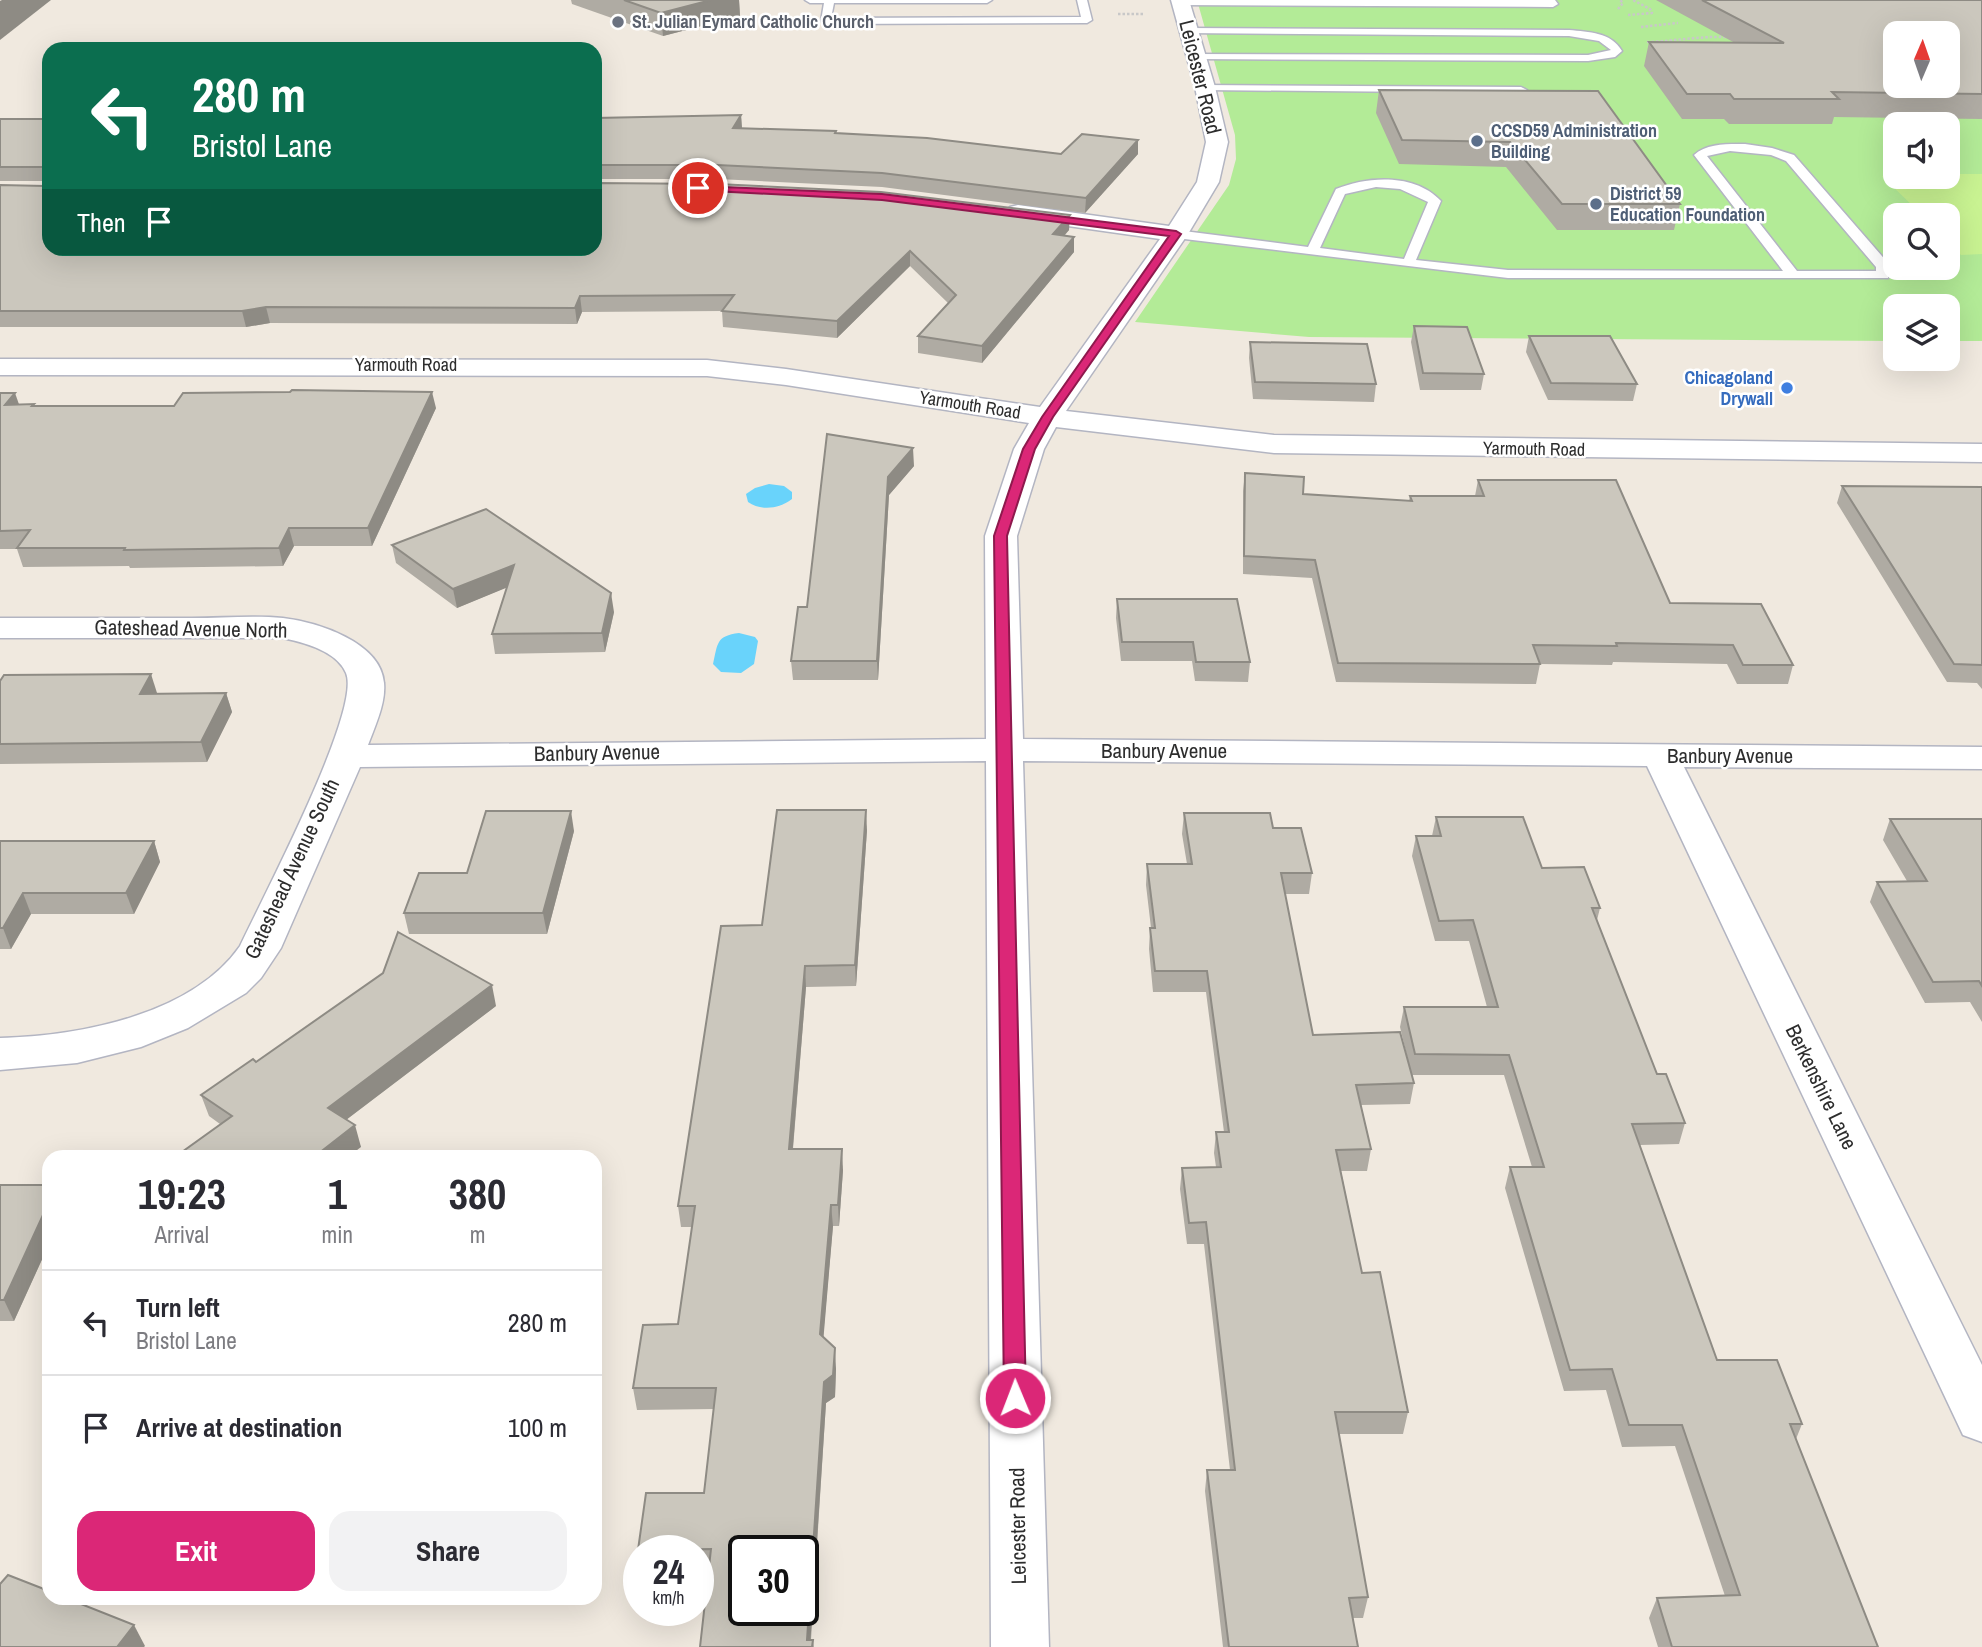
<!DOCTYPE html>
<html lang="en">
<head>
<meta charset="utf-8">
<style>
  :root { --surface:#fff; --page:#f2f2f3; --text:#2b2b33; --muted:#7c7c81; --line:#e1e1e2; --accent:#db2777 }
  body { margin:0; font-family:"Archivo Narrow",sans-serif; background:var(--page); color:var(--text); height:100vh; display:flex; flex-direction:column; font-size:26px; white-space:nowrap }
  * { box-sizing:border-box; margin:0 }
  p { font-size:23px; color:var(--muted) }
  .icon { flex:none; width:38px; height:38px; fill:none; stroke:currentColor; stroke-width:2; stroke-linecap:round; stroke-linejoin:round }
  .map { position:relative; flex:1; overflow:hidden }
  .details { position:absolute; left:42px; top:1150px; width:560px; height:455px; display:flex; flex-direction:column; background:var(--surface); border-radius:21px; box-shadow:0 7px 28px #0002 }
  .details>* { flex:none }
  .hud { position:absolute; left:42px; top:42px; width:560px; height:214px; border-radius:21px; box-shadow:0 7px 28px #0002; background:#0b6e4f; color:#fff; overflow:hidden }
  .needle { width:46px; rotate:2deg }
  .tools { position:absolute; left:1883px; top:21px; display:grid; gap:14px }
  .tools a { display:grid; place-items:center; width:77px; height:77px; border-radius:14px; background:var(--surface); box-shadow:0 7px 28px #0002; font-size:35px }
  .speed { position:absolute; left:623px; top:1535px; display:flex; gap:14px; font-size:35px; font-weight:700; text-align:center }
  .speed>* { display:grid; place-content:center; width:91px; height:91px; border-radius:50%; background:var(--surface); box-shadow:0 7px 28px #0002; line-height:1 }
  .speed small { font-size:18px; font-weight:400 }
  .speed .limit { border:4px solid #111; border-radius:10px; background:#fff; color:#111 }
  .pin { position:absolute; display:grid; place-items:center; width:60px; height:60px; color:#fff; margin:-30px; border:4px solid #fff; border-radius:50%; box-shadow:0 2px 7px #0007 }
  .me { position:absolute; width:77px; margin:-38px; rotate:359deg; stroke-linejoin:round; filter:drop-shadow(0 0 5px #0008) }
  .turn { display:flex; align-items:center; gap:24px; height:147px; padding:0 35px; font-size:32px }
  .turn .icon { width:91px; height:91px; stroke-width:2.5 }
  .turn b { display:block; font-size:49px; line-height:60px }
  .then { display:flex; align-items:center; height:66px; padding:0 35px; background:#0003; gap:14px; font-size:26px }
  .eta { display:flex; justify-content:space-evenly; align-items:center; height:119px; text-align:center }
  .eta b { font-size:42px; font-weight:700; line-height:49px }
  .button { display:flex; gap:14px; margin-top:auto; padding:14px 35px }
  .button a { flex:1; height:80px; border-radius:21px; background:var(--accent); color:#fff; font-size:28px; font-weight:700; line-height:80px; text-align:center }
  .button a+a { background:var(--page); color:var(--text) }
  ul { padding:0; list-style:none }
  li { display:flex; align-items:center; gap:21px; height:105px; padding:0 35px; border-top:2px solid var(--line) }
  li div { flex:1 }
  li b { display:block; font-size:26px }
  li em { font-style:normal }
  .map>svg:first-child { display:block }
  .green { fill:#b3eb97; fill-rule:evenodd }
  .pitch { fill:#c9f392 }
  .water { fill:#69d3fb }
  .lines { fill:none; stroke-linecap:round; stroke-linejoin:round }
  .lane-casing { stroke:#b3b5c2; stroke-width:3 }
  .street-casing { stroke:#b3b5c2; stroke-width:3 }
  .path { stroke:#c8c8c8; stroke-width:2.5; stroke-dasharray:2.5 2; stroke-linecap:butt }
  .lane { fill:#fff; fill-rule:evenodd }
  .street { fill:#fff; fill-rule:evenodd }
  .wall { fill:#afaba3 }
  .shaded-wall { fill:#8e8b84 }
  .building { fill:#cbc7bd; stroke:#8e8b84; stroke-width:2; fill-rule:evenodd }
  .route { fill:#db2777; stroke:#8e194d; stroke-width:2 }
  .worship-dot { fill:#6b7280; stroke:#fff; stroke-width:2.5 }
  .service-dot { fill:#5c6f8a; stroke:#fff; stroke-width:2.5 }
  .shop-dot { fill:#3f7fe0; stroke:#fff; stroke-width:2.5 }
  .labels { text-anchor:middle; stroke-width:5; stroke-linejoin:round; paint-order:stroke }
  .far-worship-label { font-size:18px; font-weight:bold; fill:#5b616d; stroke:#fff; text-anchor:start }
  .far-service-label { font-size:18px; font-weight:bold; fill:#4e5e75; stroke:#fff; text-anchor:start }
  .far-street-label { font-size:18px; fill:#2d2d2d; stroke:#fff }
  .far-shop-label { font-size:18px; font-weight:bold; fill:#366cbe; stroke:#fff; text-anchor:end }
  .street-label { font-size:21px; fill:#2d2d2d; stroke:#fff }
</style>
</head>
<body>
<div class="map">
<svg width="1982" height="1647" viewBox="0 0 1982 1647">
  <rect width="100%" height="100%" fill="#f0e9df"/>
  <path class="green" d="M1197 0H1982V341H1948V306H1895V341L1309 337 1135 322 1229 185 1236 159 1235 135ZM1895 33H1948V86H1895ZM1895 124H1948V177H1895ZM1895 215H1948V268H1895Z"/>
  <polygon class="pitch" points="1948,171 1955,174 1982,174 1982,254 1961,255 1948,241 1948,215 1922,215 1882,176 1948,177"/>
  <g class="water">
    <path d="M769 484 784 486 792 492V499C779 509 761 511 748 502L746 494 755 488Z"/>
    <path d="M739 633 755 637 758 641 754 664 741 673 721 672 713 664C718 643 716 636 739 633Z"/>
  </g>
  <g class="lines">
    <g class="lane-casing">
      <g id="lane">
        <polygon points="805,0 992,0 987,3 834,3 831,18 1081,17 1077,0 1087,0 1092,20 1087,23 826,24 821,21 824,3 810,3"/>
        <polygon points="1176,0 1555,0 1558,4 1553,7 1180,5 1177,4"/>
        <path d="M1188 28 1569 30C1589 32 1611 32 1622 51L1615 57 1588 61 1196 59 1192 58V54L1588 55 1611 50 1599 41 1569 36 1184 33 1183 31Z"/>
        <polygon points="1201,85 1521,87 1527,90 1521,93 1205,90 1199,87"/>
        <path d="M1745 144 1772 148 1794 155 1888 263V278H1508L1176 238 1169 234 1176 230 1308 247 1336 189C1368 176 1415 173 1441 201L1416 260 1508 270 1783 271 1694 155C1707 143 1728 144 1745 144ZM1730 151 1771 155 1786 161 1876 267V271H1797L1707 156ZM1376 187 1400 189 1428 202 1404 259 1320 248 1345 194Z"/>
      </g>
    </g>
    <g class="street-casing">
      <path id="street" d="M1171 0H1189L1215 87 1228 142 1219 182 1188 234 1066 411 1274 435 1982 444V462L1274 453 1056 427 1044 449 1017 536 1023 739 1982 747V769L1684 767 1982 1365V1442L1963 1435 1647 766 1023 761 1049 1647H991L986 761 360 767 281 948 261 978 246 993 188 1028 141 1047 77 1063 0 1070V1038C79 1036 192 1015 240 946 261 901 362 710 346 673 337 651 303 642 282 638H0V618C64 618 128 618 192 618 222 618 254 615 283 618 317 622 381 642 384 683 386 703 375 726 368 745L986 739 985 536 1014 449 1029 423 786 385 707 376 0 375V359L707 360 786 369 1040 407 1160 239 1018 219 1010 217 1006 212 1010 207 1018 205 1169 226 1197 182 1206 142 1195 87Z"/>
    </g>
    <g class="path">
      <polyline points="1618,9 1623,3 1620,0"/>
      <polyline points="1118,14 1144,14"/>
      <polyline points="1628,15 1652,13 1650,9 1633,0"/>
      <polyline points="1641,27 1678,23"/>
      <path d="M1647 42C1675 41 1700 36 1728 37"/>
    </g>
    <use href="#lane" class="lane"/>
    <use href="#street" class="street"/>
  </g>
  <g class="wall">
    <polygon points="571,0 739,0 740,16 663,36 572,4"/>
    <polygon points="1656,0 1982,0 1982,119 1834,117 1832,124 1729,124 1724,119 1682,119 1644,66 1649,42 1735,43"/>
    <polygon points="1379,90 1680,204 1674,230 1557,230 1506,167 1399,164 1376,113"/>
    <polygon points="741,115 742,129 836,131 836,133 1061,154 1138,154 1085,213 882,187 718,179 595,179 595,118"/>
    <polygon points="0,119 49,119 49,248 1069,230 1065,235 1074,252 982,363 918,353 918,336 948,303 910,266 837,338 723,327 722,311 582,312 577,324 270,323 246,327 0,327 0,185 45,186 47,183 47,181 0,181"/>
    <polygon points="1414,326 1484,374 1481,390 1420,390 1411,342"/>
    <polygon points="1529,336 1637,384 1633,401 1548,400 1526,352"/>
    <polygon points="1250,342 1376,384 1374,402 1253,399 1249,358"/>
    <polygon points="0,393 19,404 34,404 34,406 436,408 372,546 294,546 283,566 130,568 129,566 23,567 17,549 0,549"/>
    <polygon points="827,434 914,466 889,495 878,680 793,680 791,661 807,607"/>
    <polygon points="1245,473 1303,494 1409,501 1410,496 1475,496 1478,480 1670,603 1793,665 1788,684 1737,684 1727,664 1613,662 1612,665 1540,664 1536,684 1336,682 1312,578 1243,574 1243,491"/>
    <polygon points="1842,486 1982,487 1982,689 1977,683 1947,682 1837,503"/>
    <polygon points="392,545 614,612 605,652 495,654 492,634 507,587 457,608 396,563"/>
    <polygon points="1117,599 1250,662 1248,682 1195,681 1192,661 1121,661 1116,618"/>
    <polygon points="0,681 157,693 226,693 232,712 207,762 0,764"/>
    <polygon points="1184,813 1273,828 1312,873 1309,894 1285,894 1313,1035 1408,1060 1400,1027 1404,1007 1487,1007 1469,941 1435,941 1412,856 1416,836 1432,836 1436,817 1542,868 1600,908 1597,920 1657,1074 1685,1123 1679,1144 1640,1145 1717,1360 1802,1424 1796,1439 1878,1647 1658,1647 1649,1618 1657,1598 1725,1596 1675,1446 1622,1447 1606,1390 1564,1391 1505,1188 1510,1167 1532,1167 1504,1075 1412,1075 1414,1083 1410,1104 1361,1105 1371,1149 1367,1171 1341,1171 1362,1273 1408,1412 1403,1434 1339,1434 1368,1597 1363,1618 1353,1618 1358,1647 1223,1647 1205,1491 1207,1470 1230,1470 1204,1244 1187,1244 1180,1189 1182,1168 1216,1167 1214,1153 1216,1132 1224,1132 1206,992 1153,992 1149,949 1150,928 1151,928 1146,885 1147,864 1187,864 1182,834"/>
    <polygon points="1890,819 1982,819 1982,1022 1970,1002 1925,1003 1870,902 1877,882 1907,881 1883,840"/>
    <polygon points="867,830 856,986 806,987 793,1149 843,1170 839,1226 833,1226 823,1337 836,1369 835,1397 826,1403 811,1640 813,1640 814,1647 700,1647 708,1570 698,1570 698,1550 639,1550 639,1554 638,1550 704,1493 714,1409 637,1410 633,1388 678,1324 692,1227 681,1227 678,1206 762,925"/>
    <polygon points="574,831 547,934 409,934 404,913 467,873"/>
    <polygon points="0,841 154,841 160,862 134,914 31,914 11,949 0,949"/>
    <polygon points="496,1006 346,1120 361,1147 220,1124 209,1116 201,1095 256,1062"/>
    <polygon points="0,1185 49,1185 49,1244 14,1321 0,1321"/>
  </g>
  <g class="shaded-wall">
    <polygon points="2,0 51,0 0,40 0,1"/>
    <polygon points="711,0 739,0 740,16 663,36 661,13"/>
    <polygon points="741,115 742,129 733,128"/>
    <polygon points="1138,140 1138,154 1085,213 1086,198"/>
    <polygon points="1070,215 1069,230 1052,249 1053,234"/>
    <polygon points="1074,237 1074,252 982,363 982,346"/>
    <polygon points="910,251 910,266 837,338 837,321"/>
    <polygon points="580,296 582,312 577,324 575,308"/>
    <polygon points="266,307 270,323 246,327 242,311"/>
    <polygon points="432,392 436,408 372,546 368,528"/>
    <polygon points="15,393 21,410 5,405"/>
    <polygon points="913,448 914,466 889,495 878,680 877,661 888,477"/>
    <polygon points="289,528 294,546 283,566 279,548"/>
    <polygon points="514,565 518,583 457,608 453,589"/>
    <polygon points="611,593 614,612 605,652 602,633"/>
    <polygon points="151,674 157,693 146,713 140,694"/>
    <polygon points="226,693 232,712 207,762 201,742"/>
    <polygon points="866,810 867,830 856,986 855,965"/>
    <polygon points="571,811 574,831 547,934 543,913"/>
    <polygon points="154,841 160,862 134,914 126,893"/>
    <polygon points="23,893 31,914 11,949 3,928"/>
    <polygon points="805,966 806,987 791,1170 789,1149"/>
    <polygon points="492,985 496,1006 334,1129 328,1108"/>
    <polygon points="355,1125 361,1147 348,1157 314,1157"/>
    <polygon points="842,1149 843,1170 839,1226 838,1205"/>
    <polygon points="49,1202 49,1244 14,1321 4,1300"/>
    <polygon points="831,1205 833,1226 822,1355 820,1334"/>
    <polygon points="835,1348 836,1369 835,1397 826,1403 810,1647 807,1640 824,1382"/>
    <polygon points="134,1625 145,1646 144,1647 117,1647"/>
  </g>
  <g class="building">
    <polygon points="624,0 711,0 661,13"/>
    <path d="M1702 0H1982V94L1832 92 1839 99H1734L1730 94H1687L1649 42 1784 43ZM1895 33H1948V86H1895Z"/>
    <polygon points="1379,90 1598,91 1680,204 1562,204 1510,142 1402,140"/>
    <polygon points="741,115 733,128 836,131 835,133 927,138 1061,154 1082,134 1138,140 1086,198 882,173 717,165 595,165 595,118"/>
    <polygon points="0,119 49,119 49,248 595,248 595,183 717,184 881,192 1070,215 1053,234 1074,237 982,346 918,336 956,295 910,251 837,321 722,311 734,295 580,296 575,308 266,307 242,311 0,311 0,185 45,186 47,183 47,169 45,167 0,167"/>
    <polygon points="1414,326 1467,327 1484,374 1423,373"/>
    <polygon points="1529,336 1610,336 1637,384 1551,383"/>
    <polygon points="1250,342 1367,344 1376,384 1255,382"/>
    <polygon points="292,390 432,392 368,528 289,528 279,548 124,550 125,548 17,548 30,530 0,531 0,393 15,393 5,405 34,404 32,406 174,406 183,393 290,392"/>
    <polygon points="827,434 913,448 888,477 877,661 791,661 798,607 807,607"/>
    <polygon points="1245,473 1304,477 1303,494 1412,501 1410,496 1484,496 1478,480 1616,480 1670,603 1761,604 1793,665 1743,665 1733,645 1616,643 1617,646 1533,645 1540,664 1338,663 1315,560 1244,556"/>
    <polygon points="1842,486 1982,487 1982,665 1954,664"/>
    <polygon points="486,509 611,593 602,633 492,634 514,565 453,589 392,545"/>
    <polygon points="1117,599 1237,599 1250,662 1196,662 1193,642 1122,642"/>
    <polygon points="151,674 140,694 226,693 201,742 0,744 0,681 4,675"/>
    <path d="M777 810H866L855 965 805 966 789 1149H842L838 1205H831L820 1334 835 1348 833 1375 824 1382 807 1640H813L812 1647H700L711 1549 638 1550 646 1493H704L716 1388H633L643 1325 678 1324 695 1206H678L721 926 762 925ZM744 1550H803V1610H744Z"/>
    <polygon points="486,811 571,811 543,913 404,913 419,873 467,873"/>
    <polygon points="1184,813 1270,813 1273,828 1301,828 1312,873 1281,873 1313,1035 1400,1032 1414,1083 1356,1085 1371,1149 1336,1150 1362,1273 1380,1272 1408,1412 1335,1412 1368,1597 1349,1598 1358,1647 1229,1647 1207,1470 1235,1470 1206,1222 1189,1223 1182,1168 1221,1167 1216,1132 1229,1132 1207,971 1155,971 1150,928 1155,928 1147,864 1192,864"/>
    <polygon points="1436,817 1523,817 1542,868 1584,867 1600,908 1592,908 1657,1074 1666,1074 1685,1123 1632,1124 1717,1360 1777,1360 1802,1424 1790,1424 1878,1647 1672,1647 1657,1598 1740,1595 1682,1425 1629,1425 1612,1369 1570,1370 1510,1167 1544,1167 1509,1055 1415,1054 1404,1007 1498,1007 1473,920 1439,921 1416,836 1441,836"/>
    <polygon points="1890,819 1982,819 1982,986 1979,981 1933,982 1877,882 1927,881"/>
    <polygon points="0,841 154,841 126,893 23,893 3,928 0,928"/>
    <polygon points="398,932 492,985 328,1108 355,1125 314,1157 175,1157 232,1116 201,1095 253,1059 256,1062 383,973"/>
    <polygon points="0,1185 49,1185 49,1202 4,1300 0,1300"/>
    <polygon points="8,1575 49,1591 49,1598 66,1598 134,1625 117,1647 0,1647 0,1584"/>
  </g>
  <polygon class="route" points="698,186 882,194 1176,231 1181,234 1053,417 1035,449 1007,536 1026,1398 1023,1404 1015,1407 1007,1404 1004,1398 994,536 1023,449 1042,417 1169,236 882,200 694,190 694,186"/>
  <circle class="worship-dot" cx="618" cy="22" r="7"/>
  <g class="service-dot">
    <circle cx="1477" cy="141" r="7"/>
    <circle cx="1596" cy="204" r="7"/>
  </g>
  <circle class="shop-dot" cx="1787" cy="388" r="7"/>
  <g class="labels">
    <g class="far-worship-label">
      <text x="632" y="28">St. Julian Eymard Catholic Church</text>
    </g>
    <g class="far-service-label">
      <text x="1491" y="137">CCSD59 Administration<tspan x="1491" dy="21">Building</tspan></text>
      <text x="1610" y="200">District 59<tspan x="1610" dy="21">Education Foundation</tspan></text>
    </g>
    <g class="far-street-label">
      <text x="406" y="371">Yarmouth Road</text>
      <text transform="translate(970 405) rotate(9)" y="6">Yarmouth Road</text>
      <text transform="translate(1534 449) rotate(1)" y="6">Yarmouth Road</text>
    </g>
    <g class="far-shop-label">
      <text x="1773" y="384">Chicagoland<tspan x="1773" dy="21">Drywall</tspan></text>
    </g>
    <g class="street-label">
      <text transform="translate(1200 77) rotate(76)" y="7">Leicester Road</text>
      <text transform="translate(191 629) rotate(1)" y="7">Gateshead Avenue North</text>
      <text x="1164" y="758">Banbury Avenue</text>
      <text transform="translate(597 753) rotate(-1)" y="7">Banbury Avenue</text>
      <text x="1730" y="763">Banbury Avenue</text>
      <text transform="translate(292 869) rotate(-65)" y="7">Gateshead Avenue South</text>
      <text transform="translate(1821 1087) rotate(64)" y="7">Berkenshire Lane</text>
      <text transform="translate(1018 1526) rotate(-91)" y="7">Leicester Road</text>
    </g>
  </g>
</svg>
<div class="tools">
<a><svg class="needle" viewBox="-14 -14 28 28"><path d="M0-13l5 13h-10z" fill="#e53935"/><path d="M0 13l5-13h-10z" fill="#7c7c81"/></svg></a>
<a><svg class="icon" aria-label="sound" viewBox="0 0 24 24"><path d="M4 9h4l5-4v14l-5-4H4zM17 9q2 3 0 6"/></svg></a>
<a><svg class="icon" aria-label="search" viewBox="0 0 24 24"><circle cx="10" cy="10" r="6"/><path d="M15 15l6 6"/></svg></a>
<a><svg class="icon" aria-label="layers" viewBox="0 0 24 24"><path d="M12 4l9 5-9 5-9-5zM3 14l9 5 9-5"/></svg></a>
</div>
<div class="speed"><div>24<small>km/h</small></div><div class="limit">30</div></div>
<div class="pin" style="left:698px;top:188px;background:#d93025"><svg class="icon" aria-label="arrive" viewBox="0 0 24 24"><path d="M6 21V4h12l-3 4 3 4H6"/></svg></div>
<svg class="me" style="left:1015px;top:1398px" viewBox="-20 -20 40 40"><circle r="17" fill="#db2777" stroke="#fff" stroke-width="3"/><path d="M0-11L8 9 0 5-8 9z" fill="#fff"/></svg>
<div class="hud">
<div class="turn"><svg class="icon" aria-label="left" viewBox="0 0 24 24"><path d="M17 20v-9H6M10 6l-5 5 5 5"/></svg><div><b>280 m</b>Bristol Lane</div></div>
<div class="then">Then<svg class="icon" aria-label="arrive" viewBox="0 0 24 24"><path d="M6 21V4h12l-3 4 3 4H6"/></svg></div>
</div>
<section class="details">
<div class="eta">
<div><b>19:23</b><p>Arrival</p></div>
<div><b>1</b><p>min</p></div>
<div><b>380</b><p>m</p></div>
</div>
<ul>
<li><svg class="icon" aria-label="left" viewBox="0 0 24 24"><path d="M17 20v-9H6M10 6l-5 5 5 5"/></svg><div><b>Turn left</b><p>Bristol Lane</p></div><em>280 m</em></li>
<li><svg class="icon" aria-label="arrive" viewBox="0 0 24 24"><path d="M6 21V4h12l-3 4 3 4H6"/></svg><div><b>Arrive at destination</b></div><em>100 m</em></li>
</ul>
<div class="button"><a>Exit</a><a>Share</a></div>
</section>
</div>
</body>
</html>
